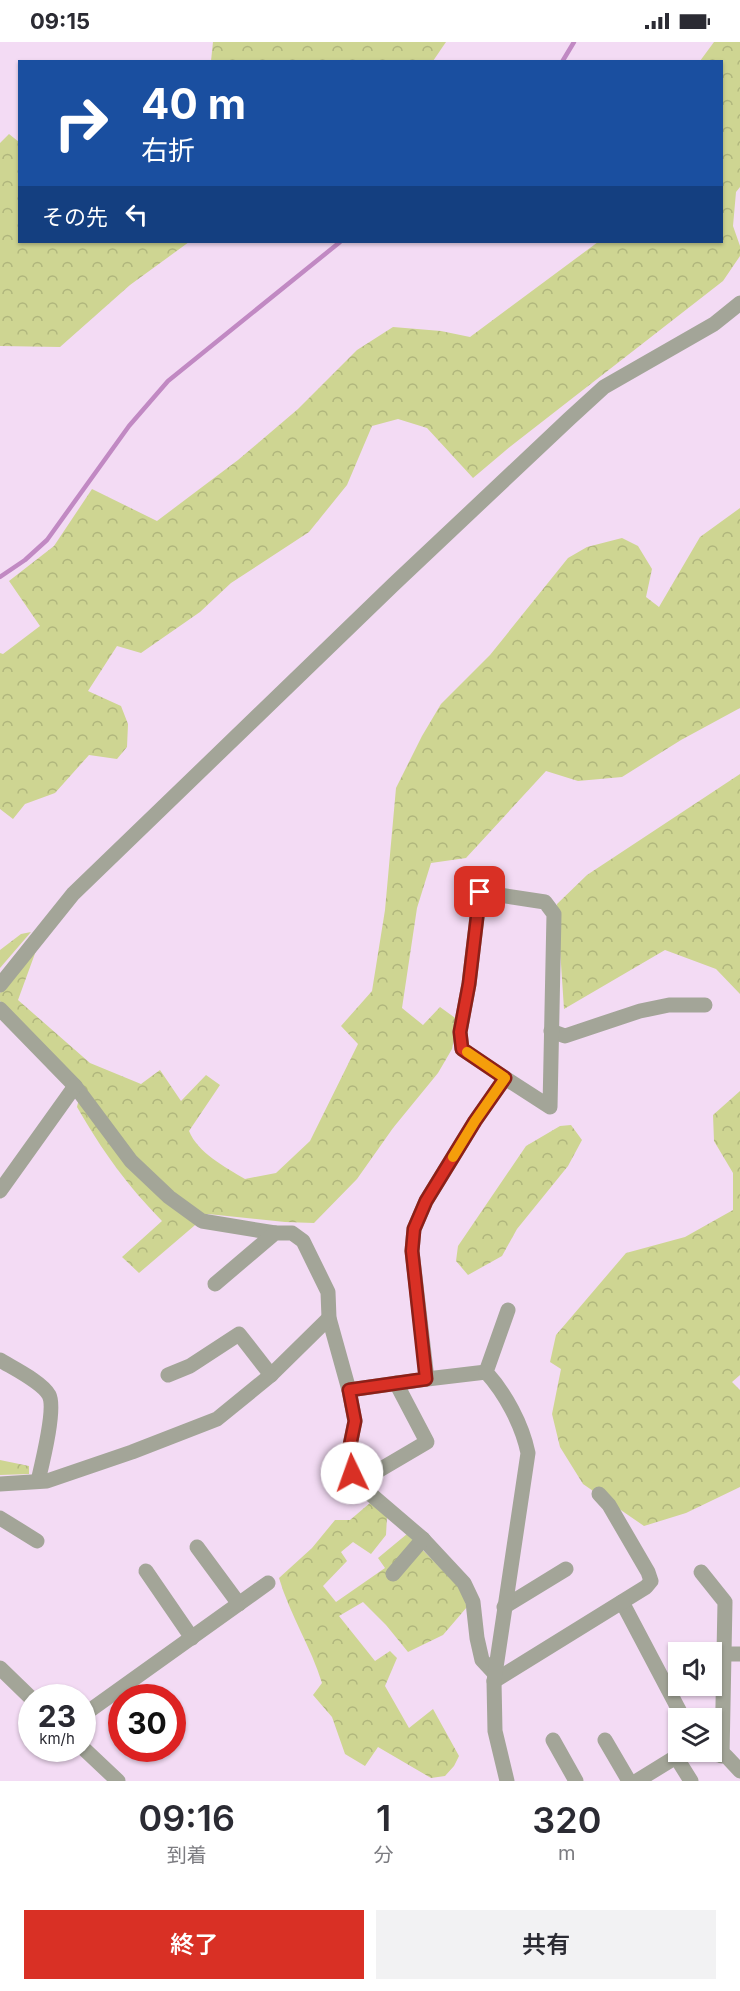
<!DOCTYPE html>
<html lang="ja">
<head>
<meta charset="utf-8">
<style>
  :root { --surface:#fff; --page:#f2f2f3; --text:#2b2b33; --muted:#7c7c81; --accent:#d93025 }
  body { margin:0; font-family:Inter,"Noto Sans JP",sans-serif; background:var(--page); color:var(--text); height:100vh; display:flex; flex-direction:column; font-size:22px; white-space:nowrap }
  * { box-sizing:border-box; margin:0 }
  p { font-size:20px; color:var(--muted) }
  .icon { flex:none; width:33px; height:33px; fill:none; stroke:currentColor; stroke-width:2; stroke-linecap:round; stroke-linejoin:round }
  .map { position:relative; height:1739px; overflow:hidden }
  .details { display:flex; flex-direction:column; background:var(--surface); flex:1 }
  .details>* { flex:none }
  .banner { position:absolute; left:18px; top:18px; width:705px; height:183px; border-radius:0px; box-shadow:0 2px 4px #0004; background:#1a4fa0; color:#fff; overflow:hidden }
  .fabs { position:absolute; left:668px; top:1600px; display:grid; gap:12px }
  .fabs a { display:grid; place-items:center; width:54px; height:54px; border-radius:0px; background:var(--surface); box-shadow:0 2px 4px #0004; font-size:30px }
  .speed { position:absolute; left:18px; top:1642px; display:flex; gap:12px; font-size:30px; font-weight:700; text-align:center }
  .speed>* { display:grid; place-content:center; width:78px; height:78px; border-radius:50%; background:var(--surface); box-shadow:0 2px 4px #0004; line-height:1 }
  .speed small { font-size:15px; font-weight:400 }
  .speed .limit { border:9px solid #d22; background:#fff; color:#111 }
  .pin { position:absolute; display:grid; place-items:center; width:51px; height:51px; color:#fff; margin:-26px; border-radius:12px; box-shadow:0 3px 9px #0006 }
  .me { position:absolute; width:66px; margin:-33px; rotate:357deg; stroke-linejoin:round; filter:drop-shadow(0 0 4px #0008) }
  .turn { display:flex; align-items:center; gap:21px; height:126px; padding:0 24px; font-size:27px }
  .turn .icon { width:78px; height:78px; stroke-width:2.5 }
  .turn b { display:block; font-size:42px; line-height:51px }
  .then { display:flex; align-items:center; height:57px; padding:0 24px; background:#0003; gap:12px; font-size:22px }
  .eta { display:flex; justify-content:space-evenly; align-items:center; height:102px; text-align:center }
  .eta b { font-size:36px; font-weight:600; line-height:42px }
  .primary-button { display:flex; gap:12px; margin-top:auto; padding:12px 24px }
  .primary-button a { flex:1; height:69px; border-radius:0px; background:var(--accent); color:#fff; font-size:24px; font-weight:600; line-height:69px; text-align:center }
  .primary-button a+a { background:var(--page); color:var(--text) }
  .status { display:flex; justify-content:space-between; align-items:center; height:42px; padding:0 30px; background:var(--surface); direction:ltr }
  .status svg { height:16px; fill:currentColor }
  .map>svg:first-child { display:block }
  .forest { fill:url(#forest-crowns) }
  .lines { fill:none; stroke-linecap:round; stroke-linejoin:round }
  .stream { stroke:#c189c3; stroke-width:4.5 }
  .street { stroke:#a3a598; stroke-width:15 }
  .route-casing { stroke:#8d1f18; stroke-width:15 }
  .route { stroke:#d93025; stroke-width:10 }
  .slow { stroke:#f59e0b; stroke-width:10 }
</style>
</head>
<body>
<div class="status"><b>09:15</b><svg viewBox="0 0 49 12"><path d="M0 12V9h3v3zM5 12V6h3v6zM10 12V3h3v9zM15 12V0h3v12zM26 1h20v11H26zM47 4h2v5h-2z"/></svg></div>
<div class="map">
<svg width="740" height="1739" viewBox="0 0 740 1739">
  <defs>
    <pattern id="forest-crowns" width="20" height="18" patternUnits="userSpaceOnUse" patternTransform="scale(1.5)"><rect width="20" height="18" fill="#ced592"/><path d="M2 6a3 3 0 1 1 6 0M12 15a3 3 0 1 1 6 0" fill="none" stroke="#b0b67d"/></pattern>
  </defs>
  <rect width="100%" height="100%" fill="#f3dbf4"/>
  <g class="forest">
    <polygon points="213,0 446,0 433,19 211,19"/>
    <polygon points="714,0 740,0 740,145 736,150 733,184 740,204 740,214 723,239 511,404 473,436 427,386 398,377 372,384 347,443 309,490 231,541 200,570 141,611 117,604 88,649 121,664 128,682 127,705 117,717 89,713 55,751 25,762 13,777 0,767 0,611 3,612 40,584 9,539 54,504 92,447 157,479 238,418 298,367 357,308 393,285 441,289 470,295 598,200 722,200 722,20 700,19"/>
    <polygon points="9,92 19,100 20,200 189,200 130,243 60,305 0,304 0,101"/>
    <path d="M740 466V666L681 698 622 735 578 739 546 729 466 816 431 821 417 866 402 966 423 983 440 965 458 978 452 1007 438 1031 393 1086 357 1137 314 1181 285 1180 208 1172 139 1231 122 1215 162 1179C126 1142 103 1110 77 1065L82 1043 0 959V951L37 906 18 958 90 1021 141 1042 160 1028 181 1059 206 1033 220 1043 189 1089C198 1111 225 1125 245 1137L276 1131 310 1099 358 1002 341 984 372 949 385 868 396 746 422 694 441 662 490 613 568 516 587 505 622 496 638 504 652 527 646 555 659 565 700 495Z"/>
    <polygon points="740,732 740,952 716,927 665,908 564,967 557,862 587,833"/>
    <polygon points="31,890 0,926 0,908 21,892"/>
    <polygon points="740,1049 740,1333 732,1340 740,1348 740,1445 686,1471 644,1484 583,1442 560,1405 552,1372 561,1327 550,1320 556,1293 626,1211 685,1195 733,1168 733,1131 714,1099 713,1073"/>
    <polygon points="571,1083 582,1098 568,1124 517,1187 502,1214 468,1233 456,1219 458,1204 526,1104 560,1084"/>
    <polygon points="0,1418 29,1424 29,1432 0,1433"/>
    <path d="M370 1461 387 1475 386 1493 371 1512 353 1500 341 1510 347 1519 323 1544 336 1560 385 1526 378 1516 407 1492 460 1546 467 1565 443 1593 408 1610 386 1583 363 1560 339 1574 375 1619 390 1609 397 1616 385 1644 409 1686 433 1667 459 1714 454 1724 445 1734 431 1736 378 1705 365 1724 345 1712 332 1675 313 1653 322 1641C311 1605 290 1573 279 1536L312 1506 335 1478H350Z"/>
  </g>
  <g class="lines">
    <g class="stream">
      <polyline points="562,20 574,0"/>
      <polyline points="0,535 25,518 47,498 129,384 168,339 340,200"/>
    </g>
    <g class="street">
      <polyline points="0,943 73,852 394,542 569,377 604,345 714,282 740,261"/>
      <polyline points="0,967 75,1044 131,1119 169,1155 202,1179 275,1191"/>
      <polyline points="551,989 565,994 640,969 669,963 705,963"/>
      <polyline points="0,1149 75,1044"/>
      <polyline points="215,1242 275,1191 292,1191 303,1199 328,1250 329,1276 349,1348 355,1379 348,1413 352,1431 368,1450 423,1497 464,1541 473,1560 477,1596 482,1618 495,1632"/>
      <path d="M0 1318C13 1326 42 1340 49 1353 56 1366 42 1422 38 1439"/>
      <polyline points="168,1333 190,1324 239,1292 271,1333"/>
      <polyline points="427,1337 486,1330"/>
      <polyline points="349,1348 427,1337 412,1209 414,1187 426,1159 475,1079 505,1036 462,1007 460,990 469,942 480,850 545,860 554,872 550,1065 505,1036"/>
      <polyline points="359,1440 427,1400 396,1341"/>
      <polyline points="0,1442 47,1439 132,1410 217,1377 271,1333 329,1276"/>
      <polyline points="0,1476 37,1499"/>
      <polyline points="197,1505 239,1562"/>
      <polyline points="146,1529 192,1596"/>
      <polyline points="701,1530 725,1560 722,1714"/>
      <polyline points="393,1532 423,1497"/>
      <polyline points="622,1560 680,1670 682,1677"/>
      <polyline points="504,1565 566,1527"/>
      <polyline points="724,1612 740,1612"/>
      <polyline points="0,1626 32,1657"/>
      <polyline points="494,1639 646,1545 651,1539 648,1530 609,1463 599,1452"/>
      <polyline points="82,1674 268,1541"/>
      <polyline points="553,1698 576,1739"/>
      <polyline points="605,1698 629,1739"/>
      <polyline points="82,1705 118,1739"/>
      <polyline points="702,1710 726,1714 740,1729"/>
      <polyline points="676,1715 691,1739"/>
      <path d="M507 1739 495 1689 494 1639 528 1411C522 1382 505 1351 486 1330L508 1268"/>
      <polyline points="637,1739 684,1710"/>
    </g>
  </g>
  <g class="lines">
    <g class="route-casing">
      <polyline id="route" points="352,1431 348,1413 355,1379 349,1348 426,1337 412,1209 414,1187 426,1159 475,1079 505,1036 462,1007 460,990 469,942 480,850"/>
    </g>
    <use href="#route" class="route"/>
    <polyline class="slow" points="453,1115 475,1079 505,1036 467,1010"/>
  </g>
</svg>
<div class="fabs">
<a><svg class="icon" aria-label="sound" viewBox="0 0 24 24"><path d="M4 9h4l5-4v14l-5-4H4zM17 9q2 3 0 6"/></svg></a>
<a><svg class="icon" aria-label="layers" viewBox="0 0 24 24"><path d="M12 4l9 5-9 5-9-5zM3 14l9 5 9-5"/></svg></a>
</div>
<div class="speed"><div>23<small>km/h</small></div><div class="limit">30</div></div>
<div class="pin" style="left:480px;top:850px;background:#d93025"><svg class="icon" aria-label="arrive" viewBox="0 0 24 24"><path d="M6 21V4h12l-3 4 3 4H6"/></svg></div>
<svg class="me" style="left:352px;top:1431px" viewBox="-20 -20 40 40"><circle r="19" fill="#fff"/><path d="M0-13L10 11 0 6-10 11z" fill="#d93025"/></svg>
<div class="banner">
<div class="turn"><svg class="icon" aria-label="right" viewBox="0 0 24 24"><path d="M7 20v-9h11M14 6l5 5-5 5"/></svg><div><b>40 m</b>右折</div></div>
<div class="then">その先<svg class="icon" aria-label="left" viewBox="0 0 24 24"><path d="M17 20v-9H6M10 6l-5 5 5 5"/></svg></div>
</div>
</div>
<section class="details">
<div class="eta">
<div><b>09:16</b><p>到着</p></div>
<div><b>1</b><p>分</p></div>
<div><b>320</b><p>m</p></div>
</div>
<div class="primary-button"><a>終了</a><a>共有</a></div>
</section>
</body>
</html>
